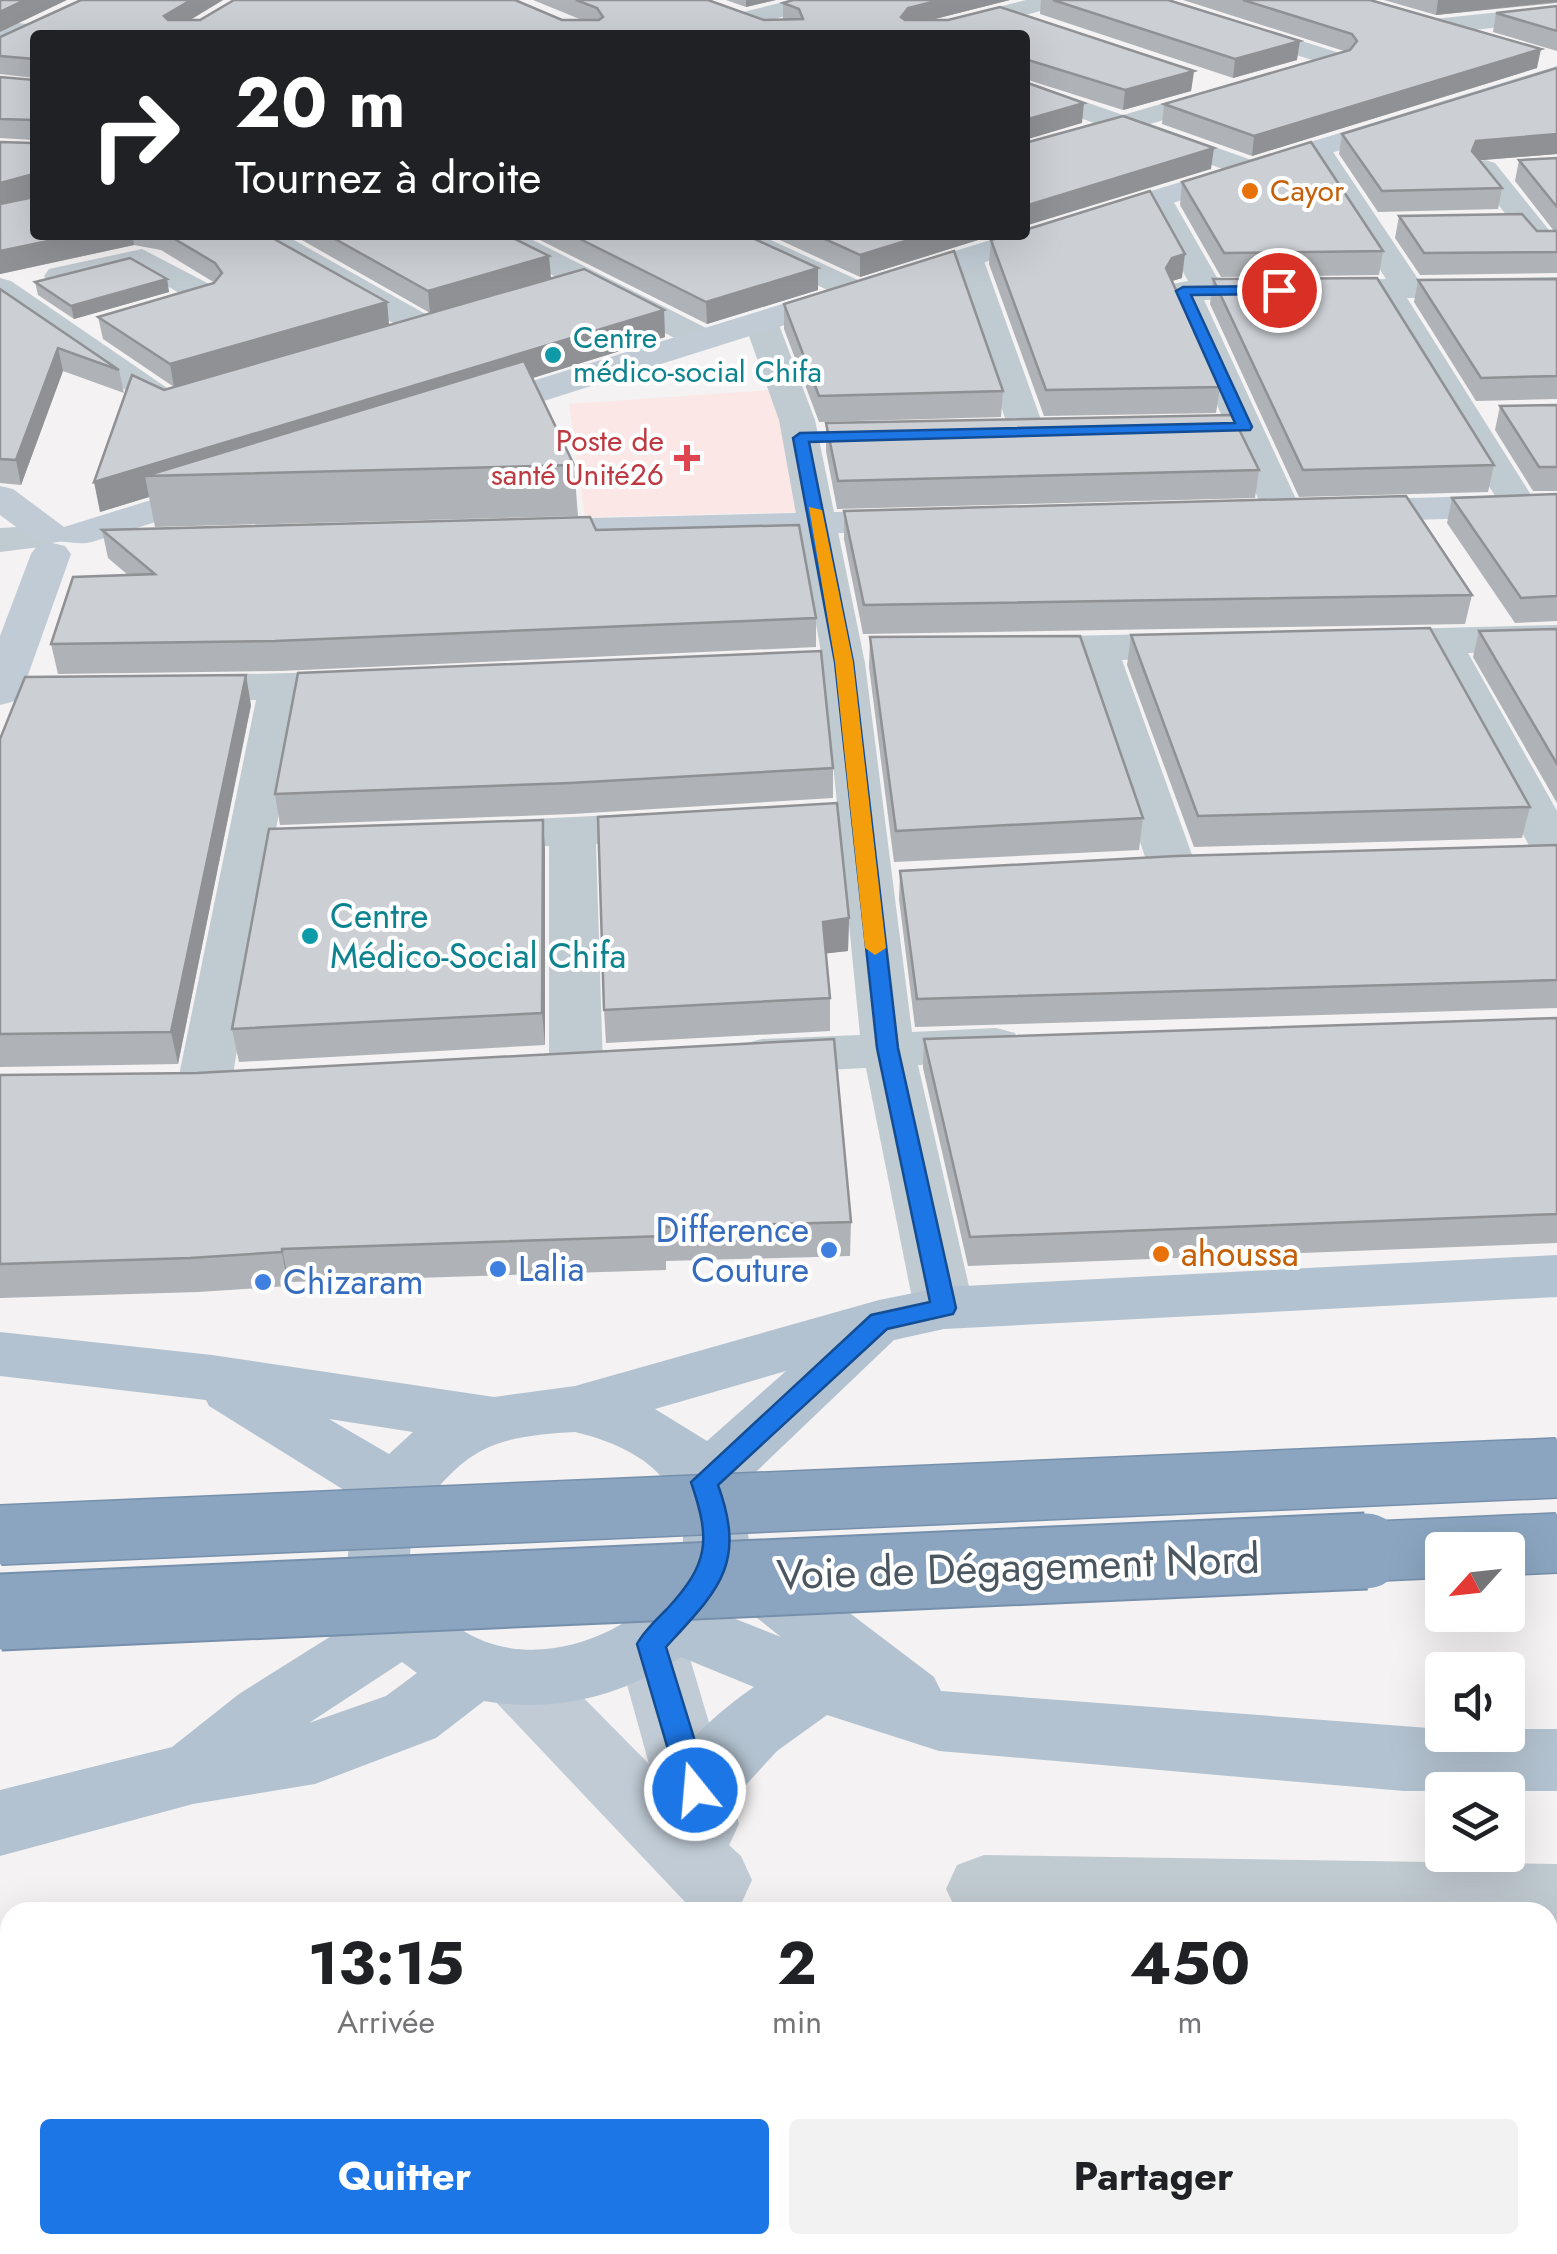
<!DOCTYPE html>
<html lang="fr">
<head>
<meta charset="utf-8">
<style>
  :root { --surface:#fff; --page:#f2f2f2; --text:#202124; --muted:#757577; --accent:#1c76e5 }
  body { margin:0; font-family:Jost,sans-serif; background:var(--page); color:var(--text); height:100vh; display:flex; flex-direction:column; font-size:38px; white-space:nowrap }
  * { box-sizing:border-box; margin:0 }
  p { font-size:32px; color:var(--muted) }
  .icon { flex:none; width:55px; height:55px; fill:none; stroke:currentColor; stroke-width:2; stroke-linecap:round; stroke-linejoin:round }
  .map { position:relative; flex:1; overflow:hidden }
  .panel { position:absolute; left:0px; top:1902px; width:1558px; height:352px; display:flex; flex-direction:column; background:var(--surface); border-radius:30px 30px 0 0; box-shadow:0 10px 40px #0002 }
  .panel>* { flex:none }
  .guide { position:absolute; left:30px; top:30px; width:1000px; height:210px; border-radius:10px; box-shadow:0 10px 40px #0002; background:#202124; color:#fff; overflow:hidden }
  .needle { width:65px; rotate:243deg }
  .buttons { position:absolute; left:1425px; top:1532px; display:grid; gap:20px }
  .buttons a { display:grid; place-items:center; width:100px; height:100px; border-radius:10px; background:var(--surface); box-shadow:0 10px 40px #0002; font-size:50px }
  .pin { position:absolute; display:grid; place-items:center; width:85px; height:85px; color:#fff; margin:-42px; border:5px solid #fff; border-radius:50%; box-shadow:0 2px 10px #0007 }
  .me { position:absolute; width:110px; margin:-55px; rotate:343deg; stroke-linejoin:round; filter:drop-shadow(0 0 8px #0008) }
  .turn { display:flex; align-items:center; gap:35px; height:210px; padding:0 40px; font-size:45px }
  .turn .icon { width:130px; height:130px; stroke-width:2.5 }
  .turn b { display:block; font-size:70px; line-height:85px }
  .eta { display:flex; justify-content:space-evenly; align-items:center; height:170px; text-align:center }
  .eta b { font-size:60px; font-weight:700; line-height:70px }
  .action { display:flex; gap:20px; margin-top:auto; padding:20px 40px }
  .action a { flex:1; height:115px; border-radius:10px; background:var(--accent); color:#fff; font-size:40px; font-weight:700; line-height:115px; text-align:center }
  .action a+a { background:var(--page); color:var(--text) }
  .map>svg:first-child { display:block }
  .medical { fill:#fbe7e5 }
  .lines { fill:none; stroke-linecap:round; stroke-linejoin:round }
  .street { fill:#c0cad1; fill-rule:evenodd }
  .secondary { fill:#c0cbd5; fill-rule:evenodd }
  .primary { fill:#b3c2d0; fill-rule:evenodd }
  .highway-bridge-far1-casing { stroke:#7690ac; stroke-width:62; stroke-linecap:butt }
  .highway-bridge-casing { stroke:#7690ac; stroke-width:79; stroke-linecap:butt }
  .highway-bridge-far1 { stroke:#8ba5c0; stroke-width:59 }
  .highway-bridge { stroke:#8ba5c0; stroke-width:75 }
  .wall { fill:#afb2b6 }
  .shaded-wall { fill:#8f9194 }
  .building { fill:#cccfd4; stroke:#8f9194; stroke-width:2.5 }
  .route { fill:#1c76e5; stroke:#124d95; stroke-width:2.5 }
  .slow { fill:#f59e0b }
  .food-dot { fill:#e8710a; stroke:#fff; stroke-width:4 }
  .culture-dot { fill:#0f9aa8; stroke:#fff; stroke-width:4 }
  .health-dot { fill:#e0444e; stroke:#fff; stroke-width:4 }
  .shop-dot { fill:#3f7fe0; stroke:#fff; stroke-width:4 }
  .labels { text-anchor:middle; stroke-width:8; stroke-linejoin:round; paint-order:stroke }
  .far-food-label { font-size:30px; fill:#c56008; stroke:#fff; text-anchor:start }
  .far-culture-label { font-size:30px; fill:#0d838f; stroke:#fff; text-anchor:start }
  .far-health-label { font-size:30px; fill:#be3a42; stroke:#fff; text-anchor:end }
  .culture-label { font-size:35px; fill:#0d838f; stroke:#fff; text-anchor:start }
  .shop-label { font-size:35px; fill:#366cbe; stroke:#fff; text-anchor:start }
  .food-label { font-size:35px; fill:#c56008; stroke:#fff; text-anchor:start }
  .near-street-label { font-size:42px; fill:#4a5660; stroke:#fff }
</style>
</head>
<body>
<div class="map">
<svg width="1557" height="2254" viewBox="0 0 1557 2254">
  <rect width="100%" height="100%" fill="#f4f2f2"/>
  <polygon class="medical" points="784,389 808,512 585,517 569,404"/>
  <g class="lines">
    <g class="street">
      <polygon points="792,0 835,0 832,5 744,26 732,19 735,14"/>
      <polygon points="1026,0 1067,0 1064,5 947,35 904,35 908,30"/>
      <polygon points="1134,0 1171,0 1346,55 1350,60 1346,65 1328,65 1137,5"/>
      <polygon points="1557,6 1557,20 1434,35 1421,27 1434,19"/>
      <polygon points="0,21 54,27 67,35 35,35 35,40 0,37"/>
      <polygon points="1025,81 1123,115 1233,83 1242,85 1246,91 1242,97 1150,124 1260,163 1264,169 1260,175 1240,175 1121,133 1025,161 1025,143 1094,123 1025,98"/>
      <polygon points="1317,140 1327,143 1418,279 1557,277 1557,297 1407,298 1538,506 1532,514 1519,517 1506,514 1375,299 1204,300 1302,512 1297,520 1283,523 1269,520 1264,512 1167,291 1172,284 1188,281 1143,198 1148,192 1168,192 1219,281 1386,279 1303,149 1307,143"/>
      <polygon points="1485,160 1495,163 1557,240 1557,269 1546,267 1471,169 1475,163"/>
      <polygon points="248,235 285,235 438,321 443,328 438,335 414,335 252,242"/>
      <polygon points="484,235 523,235 716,333 721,340 716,347 692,347 488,242"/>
      <polygon points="720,235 760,235 869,285 874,292 869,299 847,299 724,242"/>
      <polygon points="142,249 217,288 222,295 217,302 148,323 136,320 132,313 136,306 179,293 137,268 60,286 49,283 44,276 49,269"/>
      <polygon points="967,249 978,251 983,258 1045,431 1040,439 964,444 951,441 946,433 951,425 1006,421 951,258 956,251"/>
      <path d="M0 278 11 281 173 392 197 385 209 389 215 396C204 411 173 416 156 411L0 303Z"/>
      <polygon points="761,312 773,315 778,322 815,420 865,663 912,1032 996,1028 1015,1033 1022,1045 1015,1057 996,1062 918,1065 974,1308 965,1323 944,1329 923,1323 914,1308 866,1068 762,1073 743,1068 735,1056 743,1044 762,1039 860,1035 823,663 779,420 744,322 749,315"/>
      <polygon points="34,526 48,530 53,538 48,546 0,552 0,528"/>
      <polygon points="1557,625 1557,651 1468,653 1557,811 1557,867 1540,863 1533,853 1426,654 1360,656 1345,652 1339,643 1345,634 1360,630"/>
      <polygon points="1204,633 1219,637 1225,646 1219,655 1122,660 1196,866 1189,876 1172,880 1155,876 1148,866 1080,661 1010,663 995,659 989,650 995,641 1010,637"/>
      <polygon points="367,671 382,675 388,684 382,693 300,699 276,829 340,827 357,831 364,841 357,851 271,857 231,1085 223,1097 204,1102 185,1097 177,1085 256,700 173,702 158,698 151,689 158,680 173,676"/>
      <polygon points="675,812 692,816 698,826 692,836 596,844 603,1067 595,1079 576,1084 557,1079 549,1067 549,846 471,850 454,846 447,836 454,826 471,822"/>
      <polygon points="984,1855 1557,1864 1557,1932 1548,1932 1548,1912 957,1912 946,1889 957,1865"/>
    </g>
    <g class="secondary">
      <polygon points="1557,66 1557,82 480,421 467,424 454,421 449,413 454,405 1007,235 1025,235 1025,230"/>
      <path d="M222 478 235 481 241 489 235 497 92 542C76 546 66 539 52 543L65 546 71 554 22 692 15 701 0 705V636L31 554 37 546 47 543 34 540 0 515V486L13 489 64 527Z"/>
      <polygon points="1557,494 1557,516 1340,522 1326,519 1321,511 1326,503 1340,500"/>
      <polygon points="919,510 933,514 938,522 933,530 550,543 536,539 531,531 536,523 550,519"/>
      <polygon points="651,1617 675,1625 686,1645 739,1824 729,1845 741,1856 752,1880 741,1904 718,1912 687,1904 493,1699 483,1678 493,1657 518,1649 543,1657 649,1764 616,1645 627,1625"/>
      <polygon points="835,2245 921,2245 925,2254 839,2254"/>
    </g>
    <path class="primary" d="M1557 1255V1297L944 1329 894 1340 738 1489 745 1505 749 1543 764 1548 934 1677 941 1691 1442 1729V1735H1508V1729H1557V1791H1404L939 1751 827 1715 777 1751 721 1812 695 1821 669 1812 658 1789C679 1747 716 1713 754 1687L681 1657C620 1697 556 1713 484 1701L436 1738 315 1784 193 1804 0 1856V1790L172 1747 239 1694 363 1616C343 1574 344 1542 360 1500L209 1406 206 1400 0 1376V1332L212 1355 494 1397 575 1386 879 1300 944 1287ZM786 1371 707 1441 655 1409ZM329 1419 413 1432 389 1454ZM575 1432C630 1445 686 1475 683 1539 682 1551 682 1566 675 1576 629 1640 528 1675 459 1628 445 1618 430 1608 420 1592 389 1542 436 1477 479 1452 508 1436 543 1434 575 1432ZM733 1599 781 1637 723 1614ZM402 1662 417 1673 386 1696 309 1723Z"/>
    <g class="highway-bridge-far1-casing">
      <g id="highway-bridge-far1">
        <polyline points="0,1535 1557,1468"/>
        <polyline points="1309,1554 1557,1543"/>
      </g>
    </g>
    <g class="highway-bridge-casing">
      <polyline id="highway-bridge" points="0,1612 1366,1551"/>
    </g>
    <use href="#highway-bridge-far1" class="highway-bridge-far1"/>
    <use href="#highway-bridge" class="highway-bridge"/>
  </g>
  <g class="wall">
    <polygon points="81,0 223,0 190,20 200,20 234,0 515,0 562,20 582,20 533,0 709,0 764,20 783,20 783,3 793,0 1010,0 931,20 948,20 1000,7 1194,71 1191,91 1123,110 1025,79 1025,35 35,35 35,235 267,235 387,302 389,325 174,387 103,339 98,317 215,283 161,250 134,245 0,274 0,142 33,143 33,140 0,138 0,77 34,80 34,78 0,74 0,37"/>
    <polygon points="726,0 776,0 746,7"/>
    <polygon points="1041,0 1168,0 1297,60 1233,78 1040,14"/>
    <polygon points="1183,0 1370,0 1537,68 1252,156 1162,124 1164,104 1344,51"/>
    <polygon points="1384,0 1557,0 1557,3 1436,15"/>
    <polygon points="1557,6 1557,51 1493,32 1496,13"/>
    <polygon points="1557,68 1557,154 1479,160 1502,188 1498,209 1378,212 1339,154 1342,134"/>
    <polygon points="1557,158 1557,273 1420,275 1395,238 1399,216 1537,231 1554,231 1515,181 1519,160"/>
    <polygon points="1182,182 1383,251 1379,275 1221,277 1180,205"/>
    <polygon points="293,235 507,235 551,278 430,313"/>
    <polygon points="530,235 746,235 818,268 818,290 707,324"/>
    <polygon points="769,235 994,235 860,277"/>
    <polygon points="991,240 1182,278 1172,281 1220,387 1216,413 1044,416 989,264"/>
    <polygon points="167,279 169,292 74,319 38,295 35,282"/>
    <polygon points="1213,279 1494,465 1488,492 1299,497 1210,304"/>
    <polygon points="1557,279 1557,399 1476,401 1414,302 1418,280"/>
    <polygon points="0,289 119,370 124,393 63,371 21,485 0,483"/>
    <polygon points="784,304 1003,391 1001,417 819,422 784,329"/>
    <polygon points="664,310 665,337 532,378 574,465 578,516 155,527 149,497 100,512 164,390"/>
    <polygon points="1557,405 1557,491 1533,491 1495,430 1500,406"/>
    <polygon points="826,423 1259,470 1255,498 837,509 826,451"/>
    <polygon points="1557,494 1557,621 1515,623 1447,523 1452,498"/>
    <polygon points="844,511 1472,595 1465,624 863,634 844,539"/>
    <polygon points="102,530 596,530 816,618 816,647 280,671 58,674 51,644 128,575 108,558"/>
    <polygon points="1557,629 1557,803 1473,657 1479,631"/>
    <polygon points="1131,635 1530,807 1522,838 1194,847 1127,665"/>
    <polygon points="870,637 1143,818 1139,850 894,862 869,667"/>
    <polygon points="251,705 178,1064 0,1067 0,739"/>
    <polygon points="833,768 833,798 572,814 280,825 275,794"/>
    <polygon points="543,820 545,851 545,1045 239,1062 232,1029"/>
    <polygon points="1557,845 1557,1008 915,1027 899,899 900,871"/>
    <polygon points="849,918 848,951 826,953 830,998 830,1031 606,1043 604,1010"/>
    <polygon points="1557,1019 1557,1243 968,1266 923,1068 924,1039"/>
    <polygon points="0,1075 851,1222 850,1256 666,1261 666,1270 289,1282 288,1286 198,1292 0,1298"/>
    <polygon points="1498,2245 1548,2245 1557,2254 1500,2254"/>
  </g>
  <g class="shaded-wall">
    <polygon points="25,0 67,0 0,32 0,12"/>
    <polygon points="191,0 223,0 167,34 164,16"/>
    <polygon points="746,0 776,0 746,7"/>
    <polygon points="940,0 1010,0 907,26 901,17 908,8"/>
    <polygon points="1438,0 1557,0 1557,2 1436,15"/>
    <polygon points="1300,41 1297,60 1233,78 1235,59"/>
    <polygon points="1541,49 1537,68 1252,156 1254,136"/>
    <polygon points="1194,71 1191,91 1123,110 1125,90"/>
    <polygon points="1084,103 1082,123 1025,140 1025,120"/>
    <polygon points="1557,134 1557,154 1472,161 1472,151 1476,141"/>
    <polygon points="1214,148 1211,169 1025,226 1025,205"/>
    <polygon points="33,174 35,196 0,205 0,183"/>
    <polygon points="77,235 132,235 134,245 0,274 0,251"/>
    <polygon points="925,235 994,235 860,277 860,255"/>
    <polygon points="1185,254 1182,278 1169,282 1166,268 1172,258"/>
    <polygon points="549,256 551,278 430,313 428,291"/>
    <polygon points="818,268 818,290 707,324 706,302"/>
    <polygon points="167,279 169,292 74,319 71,306"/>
    <polygon points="387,302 389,325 174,387 170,364"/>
    <polygon points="664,310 665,337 224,474 145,476 149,497 100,512 94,482"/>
    <polygon points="58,348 63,371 21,485 16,460"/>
    <polygon points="246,675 251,705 178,1064 171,1032"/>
    <polygon points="543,820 545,851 545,1045 542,1013"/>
    <polygon points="849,918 848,951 822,954 823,922"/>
    <polygon points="282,1249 289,1282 288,1286 282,1252"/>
  </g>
  <g class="building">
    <polygon points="0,0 25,0 0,12"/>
    <polygon points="81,0 191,0 164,16 168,20 200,20 234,0 515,0 562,20 599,20 603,17 597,8 576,0 708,0 764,20 803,19 799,9 783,3 793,0 940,0 908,8 901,17 905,20 948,20 1000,7 1194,71 1125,90 1025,59 1025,35 35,35 35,235 77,235 0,251 0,204 34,197 33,174 0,183 0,142 33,143 34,120 0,119 0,77 34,80 34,59 0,56 0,37"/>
    <polygon points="1053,0 1168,0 1300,41 1235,59"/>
    <polygon points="1243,0 1370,0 1541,49 1254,136 1164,104 1350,50 1357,41 1352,34"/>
    <polygon points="1557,6 1557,31 1496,13"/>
    <polygon points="1557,68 1557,134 1476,141 1472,151 1502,188 1382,191 1342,134"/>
    <polygon points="1025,81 1025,82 1084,103 1025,120"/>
    <polygon points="1123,116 1214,148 1025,206 1025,143"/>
    <polygon points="1311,142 1383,251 1224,253 1182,182"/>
    <polygon points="1557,158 1557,207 1519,160"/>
    <polygon points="1150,191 1185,254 1172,258 1166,268 1220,387 1046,390 991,240 1008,235 1025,235 1025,230"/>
    <polygon points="1522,214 1537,231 1557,231 1557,252 1424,253 1399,216"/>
    <polygon points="168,235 267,235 387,302 170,364 98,317 214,283 222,273 215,263"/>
    <polygon points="328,235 507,235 549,256 428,291"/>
    <polygon points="572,235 746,235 818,268 706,302"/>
    <polygon points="816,235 925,235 860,255"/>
    <polygon points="954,251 1003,391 819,396 784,304"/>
    <polygon points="130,258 167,279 71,306 35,282"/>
    <polygon points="584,269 664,310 94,482 132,375 164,390"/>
    <polygon points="1377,278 1494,465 1303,470 1213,279"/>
    <polygon points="1557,279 1557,376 1481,378 1418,280"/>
    <polygon points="0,289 119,370 58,348 16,460 0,459"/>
    <polygon points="524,361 574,465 145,476"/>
    <polygon points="1557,405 1557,467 1539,467 1500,406"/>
    <polygon points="1232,415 1259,470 838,481 826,423"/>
    <polygon points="1557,494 1557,596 1521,598 1452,498"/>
    <polygon points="1406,496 1472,595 864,605 844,511"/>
    <polygon points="590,517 596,530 799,525 816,618 275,641 51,644 73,577 155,574 102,530"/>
    <polygon points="1430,628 1530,807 1198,816 1131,635"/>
    <polygon points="1557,629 1557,764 1479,631"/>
    <polygon points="1080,636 1143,818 896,831 870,637"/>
    <polygon points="821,651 833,768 570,783 275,794 298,673"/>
    <polygon points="246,675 171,1032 0,1034 0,739 25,677"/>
    <polygon points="837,803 849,918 823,922 830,998 604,1010 598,817"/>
    <polygon points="543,820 542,1013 232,1029 269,829"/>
    <polygon points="1557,845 1557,980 917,999 900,871 1176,856"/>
    <polygon points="1557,1018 1557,1214 970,1237 924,1039"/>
    <polygon points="834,1039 851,1222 665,1227 665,1236 282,1249 282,1252 190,1258 0,1264 0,1075 197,1073"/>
    <polygon points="1548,1940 1557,1940 1557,2254 1521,2254 1519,2245 1548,2245"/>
  </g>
  <path class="route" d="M1183 287 1279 286 1286 290 1279 294 1191 295 1252 427 1250 430 809 442 853 662 898 1048 956 1308 953 1314 887 1329 718 1485C747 1565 718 1590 666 1647L710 1790 705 1799 695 1803 684 1799 680 1790 637 1644C644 1631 656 1620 667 1609 709 1563 711 1541 691 1482L871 1315 930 1302 877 1048 835 662 793 438 800 433 1235 423 1176 291Z"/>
  <polygon class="slow" points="809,507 822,510 853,662 886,948 875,955 865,948 835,662"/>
  <g class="food-dot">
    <circle cx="1250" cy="191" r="10"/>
    <circle cx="1161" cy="1254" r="10"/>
  </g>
  <g class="culture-dot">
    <circle cx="553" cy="355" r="10"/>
    <circle cx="310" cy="936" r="10"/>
  </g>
  <path class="health-dot" d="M682 443h10v10h10v10h-10v10h-10v-10h-10v-10h10z"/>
  <g class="shop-dot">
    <circle cx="829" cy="1250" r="10"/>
    <circle cx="498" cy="1269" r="10"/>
    <circle cx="263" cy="1282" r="10"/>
  </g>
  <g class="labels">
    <g class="far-food-label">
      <text x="1270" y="201">Cayor</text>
    </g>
    <g class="far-culture-label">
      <text x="573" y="348">Centre<tspan x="573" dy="34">médico-social Chifa</tspan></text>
    </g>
    <g class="far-health-label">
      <text x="664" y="451">Poste de<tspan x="664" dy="34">santé Unité26</tspan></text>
    </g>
    <g class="culture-label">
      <text x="330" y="928">Centre<tspan x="330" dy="40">Médico-Social Chifa</tspan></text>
    </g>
    <g class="shop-label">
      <text x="809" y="1242" text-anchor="end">Difference<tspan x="809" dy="40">Couture</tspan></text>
      <text x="518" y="1281">Lalia</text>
      <text x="283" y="1294">Chizaram</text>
    </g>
    <g class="food-label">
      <text x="1181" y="1266">ahoussa</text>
    </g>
    <g class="near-street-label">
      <text transform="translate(1018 1566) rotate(-2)" y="15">Voie de Dégagement Nord</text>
    </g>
  </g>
</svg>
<div class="buttons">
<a><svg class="needle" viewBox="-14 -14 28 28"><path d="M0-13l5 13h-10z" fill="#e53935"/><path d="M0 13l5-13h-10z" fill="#757577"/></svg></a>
<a><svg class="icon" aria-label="sound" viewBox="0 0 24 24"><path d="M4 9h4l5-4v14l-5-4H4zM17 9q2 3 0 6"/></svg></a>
<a><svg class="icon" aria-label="layers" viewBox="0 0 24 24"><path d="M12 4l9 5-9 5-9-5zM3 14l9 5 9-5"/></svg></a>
</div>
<div class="pin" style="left:1279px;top:290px;background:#d93025"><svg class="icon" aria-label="arrive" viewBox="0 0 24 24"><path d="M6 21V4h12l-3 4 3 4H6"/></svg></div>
<svg class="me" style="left:695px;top:1790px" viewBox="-20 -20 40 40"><circle r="17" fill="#1c76e5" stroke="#fff" stroke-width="3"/><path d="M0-11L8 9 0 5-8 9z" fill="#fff"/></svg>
<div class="guide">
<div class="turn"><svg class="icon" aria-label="right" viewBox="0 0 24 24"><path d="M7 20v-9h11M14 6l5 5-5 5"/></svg><div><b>20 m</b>Tournez à droite</div></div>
</div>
<section class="panel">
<div class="eta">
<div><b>13:15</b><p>Arrivée</p></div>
<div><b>2</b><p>min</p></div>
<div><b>450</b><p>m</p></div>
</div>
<div class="action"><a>Quitter</a><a>Partager</a></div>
</section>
</div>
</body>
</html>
